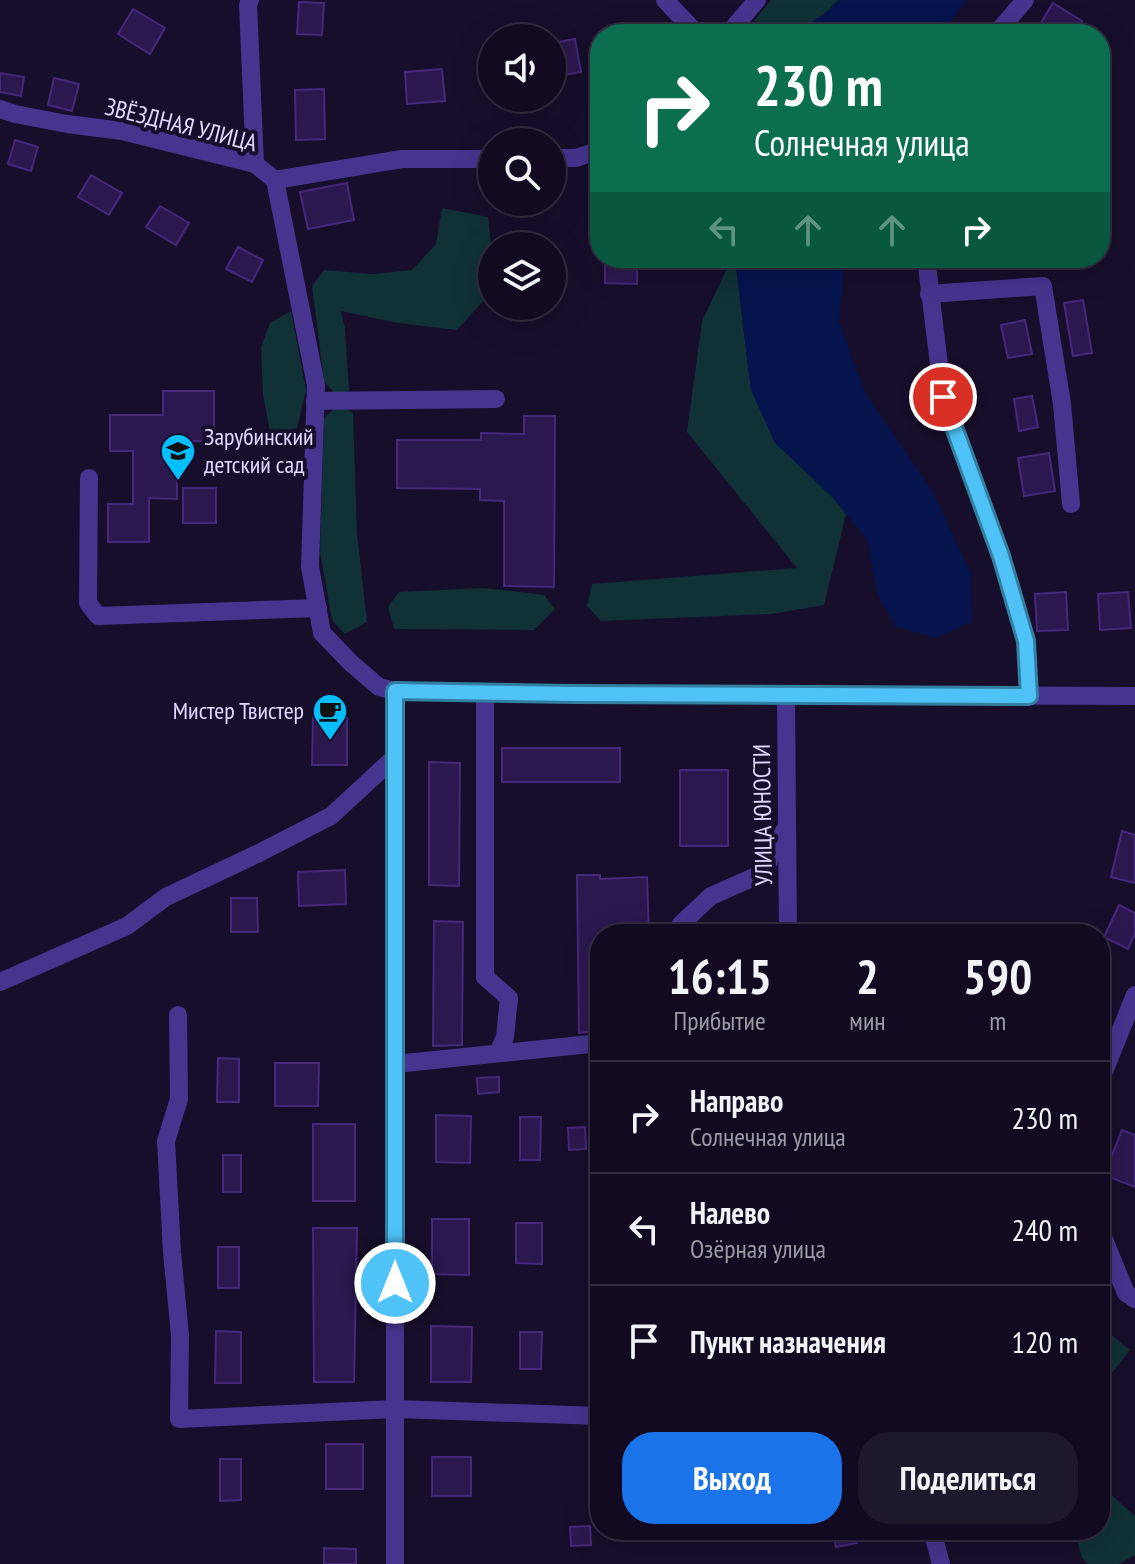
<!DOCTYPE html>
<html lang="ru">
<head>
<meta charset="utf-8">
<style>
  :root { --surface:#110a20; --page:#1e182d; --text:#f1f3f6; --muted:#9c9aa5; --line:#302b3e; --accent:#1a73e8 }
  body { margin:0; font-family:"PT Sans Narrow",sans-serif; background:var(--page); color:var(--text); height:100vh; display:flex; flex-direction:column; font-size:30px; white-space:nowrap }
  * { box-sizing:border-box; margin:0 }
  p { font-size:26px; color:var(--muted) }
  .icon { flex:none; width:44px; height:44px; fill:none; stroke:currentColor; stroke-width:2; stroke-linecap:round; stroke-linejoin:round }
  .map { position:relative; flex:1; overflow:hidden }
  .panel { position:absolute; left:590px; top:924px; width:520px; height:616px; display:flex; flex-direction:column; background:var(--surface); border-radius:32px; box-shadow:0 8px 32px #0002,0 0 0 2px var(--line) }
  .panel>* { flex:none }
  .banner { position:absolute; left:590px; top:24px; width:520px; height:244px; border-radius:32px; box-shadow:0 8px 32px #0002,0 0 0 2px var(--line); background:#0b6e4f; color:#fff; overflow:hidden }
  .controls { position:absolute; left:478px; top:24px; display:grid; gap:16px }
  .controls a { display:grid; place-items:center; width:88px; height:88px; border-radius:50%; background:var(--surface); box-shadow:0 8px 32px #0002,0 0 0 2px var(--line); font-size:40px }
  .pin { position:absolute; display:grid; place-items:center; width:68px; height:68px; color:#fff; margin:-34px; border:4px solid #fff; border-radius:50%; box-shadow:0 2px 8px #0007 }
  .me { position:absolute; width:88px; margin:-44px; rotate:0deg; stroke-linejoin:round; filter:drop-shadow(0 0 6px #0008) }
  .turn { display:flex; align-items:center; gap:28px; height:168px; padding:0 32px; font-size:36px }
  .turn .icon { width:104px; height:104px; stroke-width:2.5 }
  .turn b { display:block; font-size:56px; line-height:68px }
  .lanes { display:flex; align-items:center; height:76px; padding:0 32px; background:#0003; justify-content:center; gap:40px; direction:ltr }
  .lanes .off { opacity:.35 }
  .eta { display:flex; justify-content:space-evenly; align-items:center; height:136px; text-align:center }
  .eta b { font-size:48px; font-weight:700; line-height:56px }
  .cta { display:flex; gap:16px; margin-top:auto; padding:16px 32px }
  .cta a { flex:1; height:92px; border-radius:32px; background:var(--accent); color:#fff; font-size:32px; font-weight:700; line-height:92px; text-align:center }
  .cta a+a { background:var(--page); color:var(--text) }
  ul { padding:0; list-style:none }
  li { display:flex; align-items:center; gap:24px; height:112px; padding:0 32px; border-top:2px solid var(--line) }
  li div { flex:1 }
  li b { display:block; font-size:30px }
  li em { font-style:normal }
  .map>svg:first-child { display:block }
  .green { fill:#103136 }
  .water { fill:#05144d }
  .building { fill:#2b184e; stroke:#45277c; stroke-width:2 }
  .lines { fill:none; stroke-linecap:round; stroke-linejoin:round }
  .minor { stroke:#46348f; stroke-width:18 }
  .route-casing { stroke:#337fa1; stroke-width:20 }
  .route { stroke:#4fc3f7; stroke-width:14 }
  .labels { text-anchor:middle; stroke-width:8; stroke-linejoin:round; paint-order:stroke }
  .street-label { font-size:24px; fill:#e2d8ff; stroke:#170e2b }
  .poi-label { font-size:24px; fill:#e2d8ff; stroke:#170e2b; text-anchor:start }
</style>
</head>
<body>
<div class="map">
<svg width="1135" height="1564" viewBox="0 0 1135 1564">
  <rect width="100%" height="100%" fill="#170e2b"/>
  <g class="green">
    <polygon points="771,0 839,0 824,14 794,34 758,34 755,20"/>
    <polygon points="442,208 488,217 492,252 492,291 457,330 398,323 341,311 345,328 349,391 335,394 324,381 312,286 324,270 373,274 412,270 436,244"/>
    <polygon points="732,258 735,258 751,390 846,514 824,605 771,614 601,621 587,606 592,584 797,568 687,432 702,321"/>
    <polygon points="291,311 306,390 297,428 271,438 263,394 261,347 270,323"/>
    <polygon points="339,405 353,413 357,533 367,622 345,634 332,620 320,552 324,418"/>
    <polygon points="483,588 544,595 555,609 534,630 394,629 388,607 399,592"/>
    <polygon points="1100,1326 1130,1350 1100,1388"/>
    <polygon points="1100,1485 1135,1516 1135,1555 1119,1564 1088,1564 1082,1558 1077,1540 1067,1530 1100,1530"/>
  </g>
  <g class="water">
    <polygon points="839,0 967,0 941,34 794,34 824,14"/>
    <polygon points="735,258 845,258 839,323 865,392 934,494 971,574 972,622 935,638 895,626 877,593 867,539 832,497 775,443 751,390"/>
  </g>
  <g class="building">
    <polygon points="299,2 324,3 322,35 297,34"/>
    <polygon points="1053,3 1082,21 1073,34 1034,34"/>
    <polygon points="133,9 165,28 150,54 118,34"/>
    <polygon points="575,39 581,72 552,77 552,43"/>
    <polygon points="442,69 445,101 407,104 405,72"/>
    <polygon points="0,73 24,77 21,96 0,92"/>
    <polygon points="54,78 79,84 72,111 48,105"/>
    <polygon points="324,89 325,139 296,140 295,90"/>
    <polygon points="15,140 38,147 31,171 8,164"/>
    <polygon points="91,175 122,193 109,215 78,197"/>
    <polygon points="347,183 354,220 308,229 300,192"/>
    <polygon points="160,206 189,223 176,245 146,227"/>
    <polygon points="238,247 263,260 252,282 226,269"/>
    <polygon points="605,258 637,258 637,284 605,283"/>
    <polygon points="1083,300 1092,353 1073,356 1064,303"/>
    <polygon points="1025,320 1032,354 1008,358 1001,325"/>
    <polygon points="163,391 214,391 214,441 177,441 177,499 149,498 149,542 108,542 108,504 133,504 133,451 110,451 110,415 163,415"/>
    <polygon points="1032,396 1038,427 1019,431 1014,399"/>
    <polygon points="524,416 555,416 554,587 504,586 504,501 480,500 480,489 397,488 397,440 481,440 481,433 524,434"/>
    <polygon points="1049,453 1055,491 1024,496 1018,458"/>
    <rect x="183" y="488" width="33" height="35"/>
    <polygon points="1066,592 1068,630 1037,631 1035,594"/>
    <polygon points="1128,592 1131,628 1100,630 1098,594"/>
    <polygon points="313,718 347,718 347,765 312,765"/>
    <rect x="502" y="748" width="118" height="34"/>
    <polygon points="429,762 460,763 459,886 429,885"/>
    <rect x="680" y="770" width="48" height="76"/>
    <polygon points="1122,831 1135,835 1135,883 1111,877"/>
    <polygon points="345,870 346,904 299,906 298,872"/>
    <polygon points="577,875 600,875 600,879 647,877 649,934 600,934 600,1031 579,1033"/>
    <polygon points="231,898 257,898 258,932 231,932"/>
    <polygon points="1119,905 1135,913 1135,934 1128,949 1104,937"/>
    <polygon points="434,921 463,922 462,1045 433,1046"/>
    <polygon points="218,1058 239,1059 239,1102 217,1102"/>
    <polygon points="275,1063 319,1063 318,1106 275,1106"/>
    <polygon points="499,1077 499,1092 478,1094 477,1078"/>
    <polygon points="436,1115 471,1116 470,1163 436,1162"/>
    <polygon points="520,1117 541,1117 540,1160 520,1160"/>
    <rect x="313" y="1124" width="42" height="77"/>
    <polygon points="585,1127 586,1149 569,1150 568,1128"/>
    <polygon points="1122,1130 1135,1135 1135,1187 1104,1175"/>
    <rect x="223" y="1155" width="18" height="37"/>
    <polygon points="432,1219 469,1219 469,1275 432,1274"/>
    <polygon points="516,1223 542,1223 542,1264 516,1263"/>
    <polygon points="313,1228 357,1228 354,1382 314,1382"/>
    <rect x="218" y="1247" width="21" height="41"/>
    <polygon points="431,1326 472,1327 471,1382 431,1382"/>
    <polygon points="216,1331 241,1332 241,1383 215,1383"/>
    <polygon points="520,1332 542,1332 541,1369 520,1369"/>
    <rect x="326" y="1444" width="37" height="45"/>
    <rect x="432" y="1457" width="39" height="39"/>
    <polygon points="220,1459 241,1459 241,1500 220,1501"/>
    <polygon points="590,1526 591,1545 571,1546 570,1527"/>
    <polygon points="832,1530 854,1530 857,1543 836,1547"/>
    <polygon points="324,1548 356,1549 356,1564 324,1564"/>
  </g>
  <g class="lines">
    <g class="minor">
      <polyline points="250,0 248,5 255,164"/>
      <polyline points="665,0 697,34"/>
      <polyline points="728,34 757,0"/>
      <polyline points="996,34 1025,0"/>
      <polyline points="0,109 15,114 67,124 122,131 255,164 275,180 402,159 492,159"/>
      <polyline points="552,158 576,158 600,150"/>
      <polyline points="275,180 316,385 310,567 322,633 351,663 379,687 395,691 574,694 1135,696"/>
      <polyline points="926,258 943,397 1001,556 1026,641 1029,696"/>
      <polyline points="929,294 1043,286 1062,404 1071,504"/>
      <polyline points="315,401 496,399"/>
      <polyline points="89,478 88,603 98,616 318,608"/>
      <polyline points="485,693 485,977 509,998 505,1037 498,1053"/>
      <polyline points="786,695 788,934"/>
      <polyline points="675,934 681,924 711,896 763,873 784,831"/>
      <polyline points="0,982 127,926 166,897 259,853 331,816 395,757"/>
      <polyline points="178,1015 179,1099 166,1141 172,1252 180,1335 179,1419 396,1409 600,1416"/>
      <polyline points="395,1064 600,1043"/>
      <polyline points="1100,1081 1135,995"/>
      <polyline points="1100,1230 1126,1293 1135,1299"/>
      <polyline points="932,1530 941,1564"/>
      <polyline points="395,1564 395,691"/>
    </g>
  </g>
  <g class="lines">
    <g class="route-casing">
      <polyline id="route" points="395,1283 395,691 574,694 1029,696 1026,641 1001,556 943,397"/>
    </g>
    <use href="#route" class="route"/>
  </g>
  <defs>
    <g id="school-pin" transform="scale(1.8)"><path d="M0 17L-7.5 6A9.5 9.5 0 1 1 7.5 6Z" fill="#04bfff" stroke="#170e2b"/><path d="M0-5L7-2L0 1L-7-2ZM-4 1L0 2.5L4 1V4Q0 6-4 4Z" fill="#111"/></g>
    <g id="cafe-pin" transform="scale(1.8)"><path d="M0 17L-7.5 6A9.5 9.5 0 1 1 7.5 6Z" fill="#04bfff" stroke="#170e2b"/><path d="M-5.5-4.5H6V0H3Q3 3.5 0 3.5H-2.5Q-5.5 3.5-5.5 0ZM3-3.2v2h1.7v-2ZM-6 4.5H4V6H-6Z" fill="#111"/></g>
  </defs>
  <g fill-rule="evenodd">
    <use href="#school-pin" x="178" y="451"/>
    <use href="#cafe-pin" x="330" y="711"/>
  </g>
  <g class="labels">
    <g class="street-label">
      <text transform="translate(181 125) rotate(14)" y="8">ЗВЁЗДНАЯ УЛИЦА</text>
      <text transform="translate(763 815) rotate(-91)" y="8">УЛИЦА ЮНОСТИ</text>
    </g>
    <g class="poi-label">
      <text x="204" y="445">Зарубинский<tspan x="204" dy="28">детский сад</tspan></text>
      <text x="304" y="719" text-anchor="end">Мистер Твистер</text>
    </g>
  </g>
</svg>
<div class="controls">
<a><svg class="icon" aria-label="sound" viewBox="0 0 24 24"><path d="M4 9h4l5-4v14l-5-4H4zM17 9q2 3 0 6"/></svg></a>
<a><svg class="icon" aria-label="search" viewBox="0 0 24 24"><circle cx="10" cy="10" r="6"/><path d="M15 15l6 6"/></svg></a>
<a><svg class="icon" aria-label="layers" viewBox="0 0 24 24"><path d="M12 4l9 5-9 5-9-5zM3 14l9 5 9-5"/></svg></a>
</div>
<div class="pin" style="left:943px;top:397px;background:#d93025"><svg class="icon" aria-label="arrive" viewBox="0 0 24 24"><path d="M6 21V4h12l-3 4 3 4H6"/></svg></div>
<svg class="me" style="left:395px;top:1283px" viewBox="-20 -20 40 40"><circle r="17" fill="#4fc3f7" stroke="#fff" stroke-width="3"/><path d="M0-11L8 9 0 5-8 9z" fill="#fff"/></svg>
<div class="banner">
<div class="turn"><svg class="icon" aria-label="right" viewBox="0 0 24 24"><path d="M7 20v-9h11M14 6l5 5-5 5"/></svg><div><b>230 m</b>Солнечная улица</div></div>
<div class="lanes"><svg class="icon off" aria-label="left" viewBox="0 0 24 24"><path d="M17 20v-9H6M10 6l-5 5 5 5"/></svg><svg class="icon off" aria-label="ahead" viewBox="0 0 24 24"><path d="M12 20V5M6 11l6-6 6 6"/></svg><svg class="icon off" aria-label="ahead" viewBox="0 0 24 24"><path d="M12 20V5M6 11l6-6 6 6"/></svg><svg class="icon" aria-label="right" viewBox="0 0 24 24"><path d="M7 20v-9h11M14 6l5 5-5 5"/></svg></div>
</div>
<section class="panel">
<div class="eta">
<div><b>16:15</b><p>Прибытие</p></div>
<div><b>2</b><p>мин</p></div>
<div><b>590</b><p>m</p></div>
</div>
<ul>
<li><svg class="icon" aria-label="right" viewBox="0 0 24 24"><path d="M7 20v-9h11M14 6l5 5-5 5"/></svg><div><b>Направо</b><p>Солнечная улица</p></div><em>230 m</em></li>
<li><svg class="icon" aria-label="left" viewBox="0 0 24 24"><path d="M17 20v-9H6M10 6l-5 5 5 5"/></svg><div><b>Налево</b><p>Озёрная улица</p></div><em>240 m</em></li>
<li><svg class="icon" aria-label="arrive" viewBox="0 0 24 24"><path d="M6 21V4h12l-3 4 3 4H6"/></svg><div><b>Пункт назначения</b></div><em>120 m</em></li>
</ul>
<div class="cta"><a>Выход</a><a>Поделиться</a></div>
</section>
</div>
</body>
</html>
